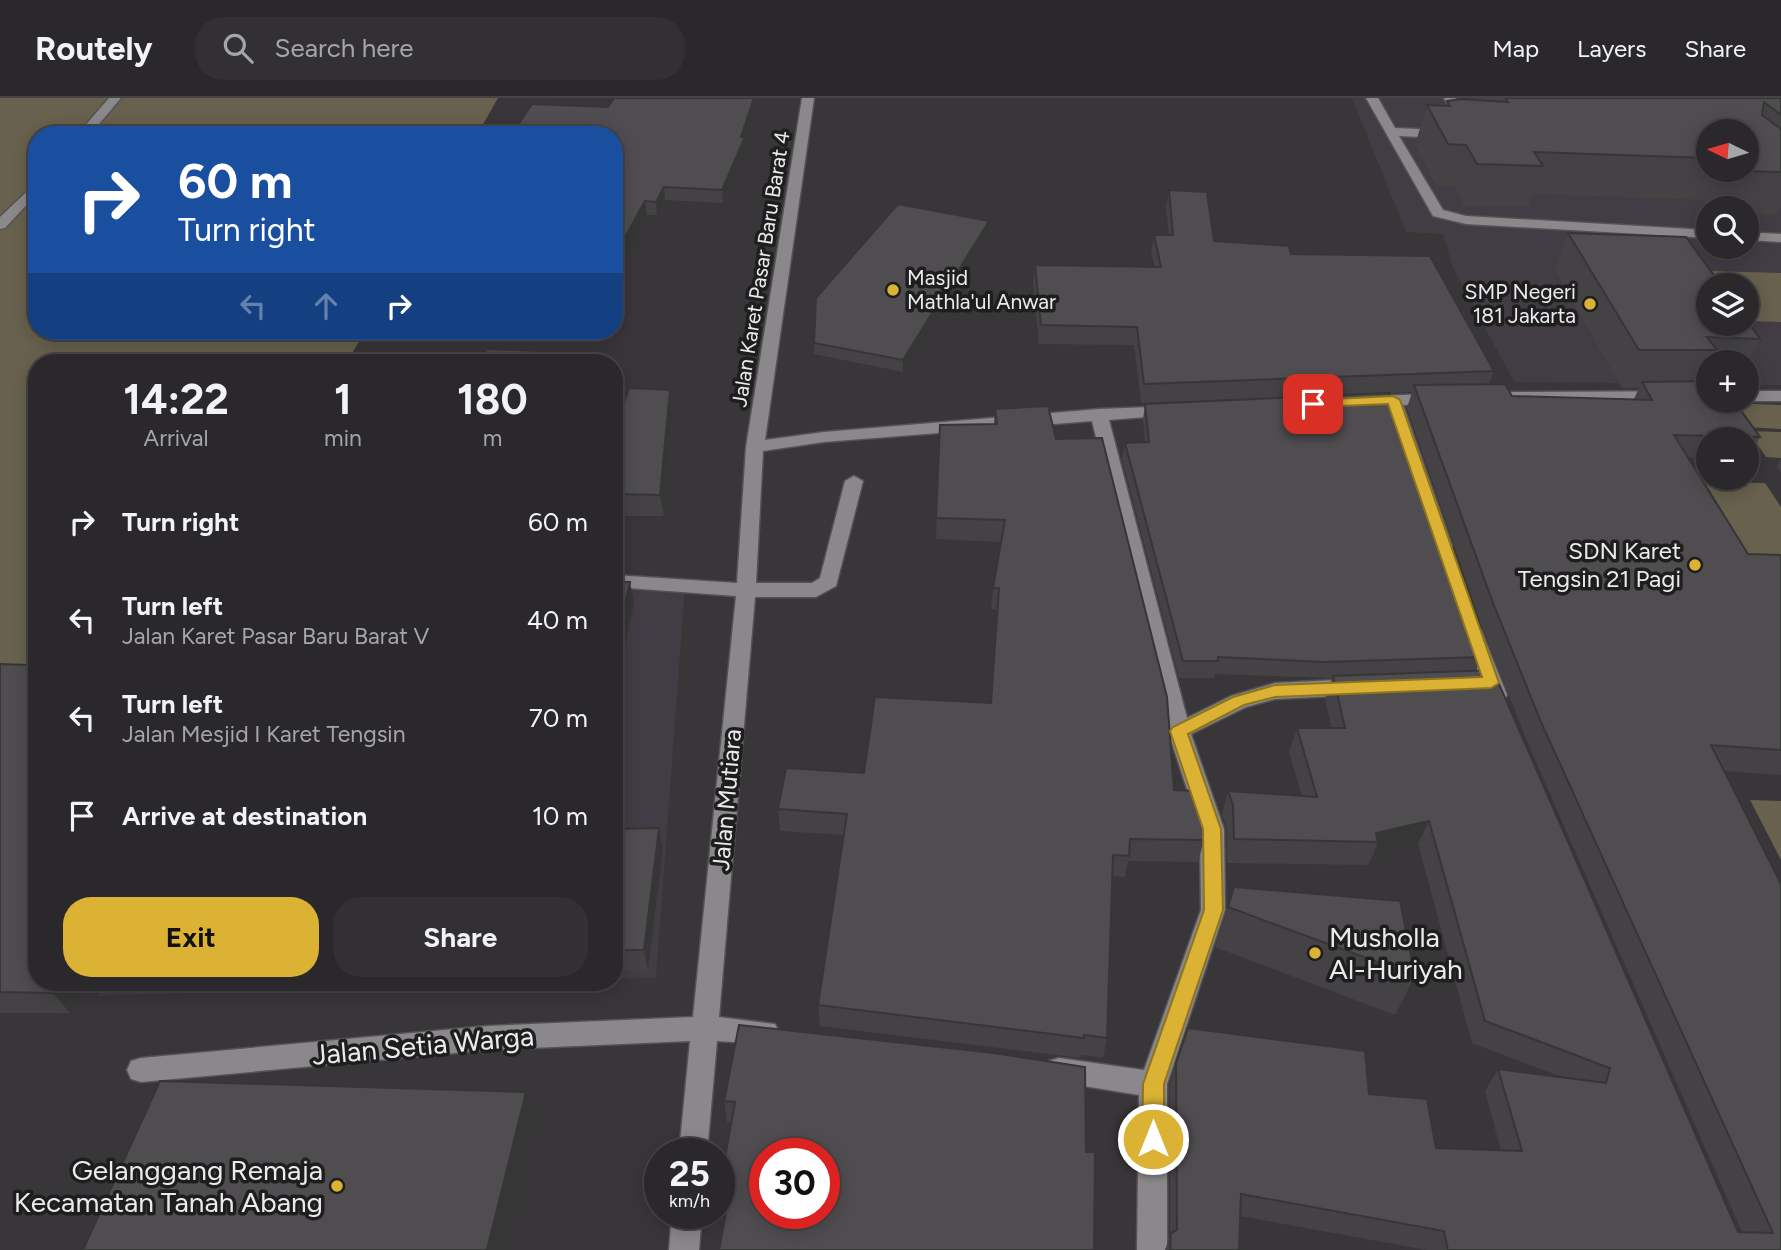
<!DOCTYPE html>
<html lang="en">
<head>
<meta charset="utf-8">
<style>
  :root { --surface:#2a282a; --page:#323032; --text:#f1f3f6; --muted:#a5a6a8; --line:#464447; --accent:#dbb233 }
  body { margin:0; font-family:Figtree,sans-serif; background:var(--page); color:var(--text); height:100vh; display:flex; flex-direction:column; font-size:26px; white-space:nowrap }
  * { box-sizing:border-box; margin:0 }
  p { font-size:23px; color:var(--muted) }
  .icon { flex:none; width:38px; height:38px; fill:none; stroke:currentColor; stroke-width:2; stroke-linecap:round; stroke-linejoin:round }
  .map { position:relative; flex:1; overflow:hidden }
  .side { position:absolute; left:28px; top:256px; width:595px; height:637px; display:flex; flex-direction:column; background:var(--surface); border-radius:28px; box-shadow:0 4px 18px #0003,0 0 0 2px var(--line) }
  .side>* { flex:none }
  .guide { position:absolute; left:28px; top:28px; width:595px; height:214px; border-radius:28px; box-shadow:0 4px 18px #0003,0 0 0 2px var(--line); background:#1a4fa0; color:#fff; overflow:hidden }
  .needle { width:46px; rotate:275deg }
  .controls { position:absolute; left:1696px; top:21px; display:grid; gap:14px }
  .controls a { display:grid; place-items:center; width:63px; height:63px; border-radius:50%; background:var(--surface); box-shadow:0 4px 18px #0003,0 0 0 2px var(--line); font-size:35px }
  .speed { position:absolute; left:644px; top:1040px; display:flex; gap:14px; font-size:35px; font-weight:700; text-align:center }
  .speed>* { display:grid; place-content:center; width:91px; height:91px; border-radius:50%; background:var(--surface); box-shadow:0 4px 18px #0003,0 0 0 2px var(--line); line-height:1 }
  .speed small { font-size:18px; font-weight:400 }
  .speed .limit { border:10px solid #d22; background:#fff; color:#111 }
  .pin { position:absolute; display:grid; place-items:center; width:60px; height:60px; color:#fff; margin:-30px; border-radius:14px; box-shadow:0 4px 10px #0006 }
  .me { position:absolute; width:77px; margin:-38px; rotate:0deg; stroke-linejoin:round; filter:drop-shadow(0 0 5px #0008) }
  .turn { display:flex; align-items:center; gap:24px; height:147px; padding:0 35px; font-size:32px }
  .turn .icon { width:91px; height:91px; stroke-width:2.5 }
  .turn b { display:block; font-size:49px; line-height:60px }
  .lanes { display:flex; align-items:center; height:66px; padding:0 35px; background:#0003; justify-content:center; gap:35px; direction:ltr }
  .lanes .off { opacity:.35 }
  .eta { display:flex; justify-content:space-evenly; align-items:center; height:119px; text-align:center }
  .eta b { font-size:42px; font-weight:700; line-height:49px }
  .action { display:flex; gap:14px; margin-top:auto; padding:14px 35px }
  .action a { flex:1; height:80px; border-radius:28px; background:var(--accent); color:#111; font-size:28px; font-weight:700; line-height:80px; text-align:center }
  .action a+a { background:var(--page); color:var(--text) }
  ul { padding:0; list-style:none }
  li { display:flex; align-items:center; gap:21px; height:98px; padding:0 35px }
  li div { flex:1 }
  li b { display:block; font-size:26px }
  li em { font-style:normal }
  header { display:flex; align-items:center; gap:42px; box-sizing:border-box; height:98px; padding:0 35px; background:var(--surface); border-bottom:2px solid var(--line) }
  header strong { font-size:33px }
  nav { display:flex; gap:38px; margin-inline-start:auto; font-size:24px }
  .search { width:490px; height:63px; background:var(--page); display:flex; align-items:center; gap:18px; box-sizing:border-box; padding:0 24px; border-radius:28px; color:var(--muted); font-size:26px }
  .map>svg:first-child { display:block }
  .built { fill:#423c44; fill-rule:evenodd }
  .green { fill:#68614d }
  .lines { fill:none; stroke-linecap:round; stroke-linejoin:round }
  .minor-casing { stroke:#545255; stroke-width:3 }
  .minor { fill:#8a888b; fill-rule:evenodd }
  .wall { fill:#444244; fill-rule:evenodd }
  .shaded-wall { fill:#373637 }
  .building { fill:#4f4d4f; stroke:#373637; stroke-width:2; fill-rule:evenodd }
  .route { fill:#dbb233; stroke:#8e7421; stroke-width:2 }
  .poi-dot { fill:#dbb233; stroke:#1f1e1f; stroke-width:2.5 }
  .labels { text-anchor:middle; stroke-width:7; stroke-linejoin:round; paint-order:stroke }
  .far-street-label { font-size:21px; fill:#ebeaec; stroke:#1f1e1f }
  .far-poi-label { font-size:21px; fill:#ebeaec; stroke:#1f1e1f; text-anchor:start }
  .poi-label { font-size:24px; fill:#ebeaec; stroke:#1f1e1f; text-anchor:end }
  .street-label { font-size:24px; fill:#ebeaec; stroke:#1f1e1f }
  .near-poi-label { font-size:28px; fill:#ebeaec; stroke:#1f1e1f; text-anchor:start }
  .near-street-label { font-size:28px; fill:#ebeaec; stroke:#1f1e1f }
</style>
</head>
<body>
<header>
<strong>Routely</strong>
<div class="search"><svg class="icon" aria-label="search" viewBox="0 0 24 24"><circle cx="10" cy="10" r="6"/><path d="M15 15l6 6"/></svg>Search here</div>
<nav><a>Map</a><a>Layers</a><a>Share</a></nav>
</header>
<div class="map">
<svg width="1781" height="1152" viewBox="0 0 1781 1152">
  <rect width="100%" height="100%" fill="#383638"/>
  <g class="built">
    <path d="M1352 0H1781V287H1747L1746 264H1708V286L1514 284 1452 168 1443 136 1406 134ZM1708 33H1746V72H1708ZM1708 110H1746V149H1708ZM1708 187H1746V226H1708Z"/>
    <polygon points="614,489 685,489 656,880 614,881"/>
    <polygon points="104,884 532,884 97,898"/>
  </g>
  <g class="green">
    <polygon points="0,0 498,0 477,37 37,37 37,233 365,233 347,264 37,264 37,572 0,578"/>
    <polygon points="1712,173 1781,175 1781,224 1749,223 1746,187 1723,187"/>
    <polygon points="1730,305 1781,307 1781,331 1747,329"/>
    <polygon points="1748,333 1781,334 1781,360 1766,359"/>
    <polygon points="1691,384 1765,385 1781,409 1781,461 1740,460"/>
    <polygon points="1750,702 1781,703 1781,762"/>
  </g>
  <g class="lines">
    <g class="minor-casing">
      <g id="minor">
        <polygon points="109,0 121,0 90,37 77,37"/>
        <polygon points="802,0 814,0 765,342 824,334 1099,311 1177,308 1179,312 1171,317 1109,322 1187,620 1231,598 1275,585 1356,581 1363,584 1367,589 1363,594 1356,597 1275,601 1246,609 1191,636 1224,731 1225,812 1167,986 1167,1152 1137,1152 1139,997 1059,984 1049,981 1045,972 1049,963 1059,960 1144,972 1201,812 1200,731 1168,633 1092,323 824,344 763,353 756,485 812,485 820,480 845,383 854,378 863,383 836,488 816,499 755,499 719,919 775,926 779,934 775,942 766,946 717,943 707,1055 679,1055 690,943 488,952 141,984 131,981 127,972 131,963 141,960 488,928 693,919 736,498 614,489 614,477 737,485 746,349"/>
        <polygon points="1366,0 1378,0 1395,30 1442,32 1452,29 1456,21 1444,0 1456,0 1468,21 1461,34 1443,40 1399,38 1443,112 1466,118 1708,132 1708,140 1466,126 1433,118"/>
        <polygon points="37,84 37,96 5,130 0,131 0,119"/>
        <polygon points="1746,134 1781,136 1781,144 1746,142"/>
        <polygon points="1708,293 1708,303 1507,304 1499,299 1507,294"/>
        <polygon points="1746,293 1781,293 1781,303 1745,303"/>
        <polygon points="1437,296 1443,297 1443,305 1403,307 1452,448 1443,454 1434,448 1386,307 1364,308 1356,303 1364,298"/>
        <polygon points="1471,525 1481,532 1507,597 1504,602 1488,602 1485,597 1461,532"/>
        <polygon points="672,1115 702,1115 699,1152 669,1152"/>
      </g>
    </g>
    <use href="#minor" class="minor"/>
  </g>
  <g class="wall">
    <polygon points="754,0 755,13 746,41 746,52 723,105 665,102 657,117 647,117 614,177 614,37 608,9"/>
    <path d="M1469 0H1781V108L1777 117 1746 116V110H1711L1704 102 1533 96 1528 109 1464 108 1454 88 1436 87 1415 47 1427 7 1446 8 1447 3 1470 2ZM1708 33 1746 72H1708Z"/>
    <path d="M1169 92 1214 143 1291 156 1494 273 1489 286 1512 298 1634 301 1639 290H1622L1554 172 1568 135 1760 241 1746 267V264H1708V278H1704L1701 283 1760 339 1747 362 1746 341H1708V361L1689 360 1748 456 1781 457V677L1724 673 1781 1152H1427L1240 1118 1239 1152H1165L1170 1138V986L1176 965 1369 996 1436 1050 1501 1053 1485 993 1498 971 1562 979 1472 945 1418 746 1373 757 1368 767 1227 765V731L1222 717 1228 693 1302 698 1289 654 1297 630H1332L1325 602 1332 580 1215 576 1214 580H1179L1122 361 1125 345 1145 344 1143 322 1145 306 1266 300 1141 305 1134 247 1039 246 1033 185 1035 167 1155 169 1151 154 1154 137H1169L1166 110ZM1412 294 1407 310 1482 529 1529 648 1742 1134H1738L1476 573 1482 559 1389 295Z"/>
    <polygon points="989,134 903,274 814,256 814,245"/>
    <polygon points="670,292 673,312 664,418 614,418 614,320 619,320"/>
    <polygon points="995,311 1056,341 1174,692 1204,742 1198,764 1128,763 1125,779 1112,778 1107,940 1103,960 1081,957 1080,960 820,928 818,907 844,737 780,733 778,711 864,675 991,605 997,512 991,511 993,490 1001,444 936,441 940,327 994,326"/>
    <polygon points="1781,361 1781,375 1777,368"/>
    <polygon points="0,566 29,567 86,884 70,915 0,915"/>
    <polygon points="659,730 663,752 648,873 614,873 614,731"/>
    <polygon points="1228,809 1415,878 1395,917 1215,849"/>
    <polygon points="994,955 729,1102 725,1102 721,1082 731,1024 727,1024 724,1003"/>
  </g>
  <g class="shaded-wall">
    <polygon points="754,0 755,13 746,41 746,52 723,105 722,92"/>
    <polygon points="664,89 665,102 657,117 656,104"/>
    <polygon points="645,103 647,117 615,177 614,159"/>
    <polygon points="989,123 989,134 903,274 903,262"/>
    <polygon points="562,254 564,264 558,264"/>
    <polygon points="670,292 673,312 664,418 660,397"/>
    <polygon points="630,484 634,505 614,599 614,557"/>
    <polygon points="1429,723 1418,746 1373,757 1378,744 1376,735"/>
    <polygon points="659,730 663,752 648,873 644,852"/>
    <polygon points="59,884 86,884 70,915 53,895"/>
    <polygon points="526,994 537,1024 507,1152 487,1152"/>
  </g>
  <g class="building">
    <polygon points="614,0 754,0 741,39 745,39 722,92 664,89 656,104 645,103 614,159 614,37 511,37 532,6 608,9"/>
    <polygon points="1505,0 1781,0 1781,17 1764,4 1762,17 1781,31 1781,74 1734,73 1732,72 1746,72 1746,33 1708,33 1708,60 1534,54 1543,68 1477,66 1466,47 1448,46 1427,7 1450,8 1447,3 1460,1 1508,4"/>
    <polygon points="1169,92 1207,94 1214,143 1289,148 1291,156 1430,158 1494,273 1144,286 1137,229 1041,227 1035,167 1161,169 1154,137 1173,137"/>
    <polygon points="898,106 989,123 903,262 814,245 816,200"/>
    <polygon points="1568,135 1686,139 1721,187 1708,187 1708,226 1746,226 1746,221 1760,241 1707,239 1717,252 1639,252"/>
    <polygon points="487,251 562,254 558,264 480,264"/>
    <polygon points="1708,283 1708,303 1734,303 1760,339 1674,337 1748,456 1781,457 1781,652 1711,647 1781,786 1781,1152 1448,1152 1444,1133 1241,1096 1239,1152 1170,1152 1171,1135 1177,1132 1176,965 1188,930 1365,953 1369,996 1427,1001 1436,1050 1522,1053 1498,971 1606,985 1610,970 1485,923 1429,723 1376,735 1378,744 1234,741 1233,707 1228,693 1317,699 1297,630 1345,630 1333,578 1493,572 1738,1134 1773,1135 1541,624 1493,505 1414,287 1505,286 1512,298 1652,302 1642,284"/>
    <polygon points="629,290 670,292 660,397 614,396 614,320 619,320"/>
    <polygon points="1389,295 1482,559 1325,564 1218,559 1218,563 1183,563 1125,345 1149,344 1145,306"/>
    <polygon points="1048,308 1056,341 1102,340 1167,599 1174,692 1197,693 1203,710 1204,742 1130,741 1129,758 1113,757 1107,940 1084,937 1084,940 818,907 847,716 778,711 786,670 864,675 875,599 991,605 999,490 993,490 1005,422 936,420 940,327 997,326 995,311"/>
    <polygon points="614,484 630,484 614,557"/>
    <polygon points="37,555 37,884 59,884 53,895 0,894 0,566 29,567"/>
    <polygon points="659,730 644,852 614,852 614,731"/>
    <polygon points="1234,789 1400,803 1415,878 1228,809"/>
    <path d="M739 927 994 955 1085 969 1086 1054H1095L1094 1152H719L732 1083 721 1082 735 1004 724 1003ZM765 1055H824V1115H765Z"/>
    <polygon points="160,983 526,994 487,1152 83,1152"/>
  </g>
  <polygon class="route" points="1393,298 1400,302 1499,585 1491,590 1275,599 1244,607 1188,636 1221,731 1223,812 1164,986 1164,1041 1160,1048 1153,1051 1145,1048 1142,1041 1143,986 1204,812 1203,731 1170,633 1173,629 1233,599 1275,587 1482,579 1388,306 1313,309 1307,306 1313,302"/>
  <g class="poi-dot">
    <circle cx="893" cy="192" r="7"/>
    <circle cx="1590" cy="206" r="7"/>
    <circle cx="1695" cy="467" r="7"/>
    <circle cx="1315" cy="855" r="7"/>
    <circle cx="337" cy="1088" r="7"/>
  </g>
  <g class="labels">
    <g class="far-street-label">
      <text transform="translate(761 171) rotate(-81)" y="7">Jalan Karet Pasar Baru Barat 4</text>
    </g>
    <g class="far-poi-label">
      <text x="907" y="187">Masjid<tspan x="907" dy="24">Mathla'ul Anwar</tspan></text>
      <text x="1576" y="201" text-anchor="end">SMP Negeri<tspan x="1576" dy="24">181 Jakarta</tspan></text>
    </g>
    <g class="poi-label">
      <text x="1681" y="461">SDN Karet<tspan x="1681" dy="28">Tengsin 21 Pagi</tspan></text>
    </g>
    <g class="street-label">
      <text transform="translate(727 702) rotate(-85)" y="8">Jalan Mutiara</text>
    </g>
    <g class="near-poi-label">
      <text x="1329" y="849">Musholla<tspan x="1329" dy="32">Al-Huriyah</tspan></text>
      <text x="323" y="1082" text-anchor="end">Gelanggang Remaja<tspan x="323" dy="32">Kecamatan Tanah Abang</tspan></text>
    </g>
    <g class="near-street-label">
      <text transform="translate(423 947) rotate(-5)" y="10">Jalan Setia Warga</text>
    </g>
  </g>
</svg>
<div class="controls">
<a><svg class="needle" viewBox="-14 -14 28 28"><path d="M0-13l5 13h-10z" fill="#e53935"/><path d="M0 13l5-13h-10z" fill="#a5a6a8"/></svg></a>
<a><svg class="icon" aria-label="search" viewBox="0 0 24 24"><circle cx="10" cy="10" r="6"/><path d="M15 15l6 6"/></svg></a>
<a><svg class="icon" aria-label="layers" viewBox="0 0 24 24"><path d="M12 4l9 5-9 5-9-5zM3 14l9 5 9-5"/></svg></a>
<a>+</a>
<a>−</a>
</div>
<div class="speed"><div>25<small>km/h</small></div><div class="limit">30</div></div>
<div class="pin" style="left:1313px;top:306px;background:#d93025"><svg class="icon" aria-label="arrive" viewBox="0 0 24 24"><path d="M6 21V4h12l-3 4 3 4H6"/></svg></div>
<svg class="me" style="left:1153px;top:1041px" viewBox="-20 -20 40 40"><circle r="17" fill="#dbb233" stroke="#fff" stroke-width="3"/><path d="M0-11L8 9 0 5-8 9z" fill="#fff"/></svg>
<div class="guide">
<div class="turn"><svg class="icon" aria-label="right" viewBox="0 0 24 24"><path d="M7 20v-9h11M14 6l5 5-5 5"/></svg><div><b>60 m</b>Turn right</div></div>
<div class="lanes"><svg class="icon off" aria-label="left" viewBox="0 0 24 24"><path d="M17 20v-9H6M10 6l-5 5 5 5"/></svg><svg class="icon off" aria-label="ahead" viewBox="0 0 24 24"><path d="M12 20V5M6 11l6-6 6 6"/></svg><svg class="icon" aria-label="right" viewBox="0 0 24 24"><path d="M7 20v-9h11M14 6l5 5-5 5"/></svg></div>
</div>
<section class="side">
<div class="eta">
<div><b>14:22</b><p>Arrival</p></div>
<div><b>1</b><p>min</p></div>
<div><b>180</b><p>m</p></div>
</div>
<ul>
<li><svg class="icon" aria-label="right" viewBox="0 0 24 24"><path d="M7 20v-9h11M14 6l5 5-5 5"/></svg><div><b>Turn right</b></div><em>60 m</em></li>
<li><svg class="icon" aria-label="left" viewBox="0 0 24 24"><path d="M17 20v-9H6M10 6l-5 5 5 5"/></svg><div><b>Turn left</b><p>Jalan Karet Pasar Baru Barat V</p></div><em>40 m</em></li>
<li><svg class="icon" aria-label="left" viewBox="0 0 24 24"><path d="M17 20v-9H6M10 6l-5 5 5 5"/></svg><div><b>Turn left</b><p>Jalan Mesjid I Karet Tengsin</p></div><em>70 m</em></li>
<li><svg class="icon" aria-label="arrive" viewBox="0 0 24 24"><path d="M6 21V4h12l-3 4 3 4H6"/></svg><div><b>Arrive at destination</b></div><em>10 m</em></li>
</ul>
<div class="action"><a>Exit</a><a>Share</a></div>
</section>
</div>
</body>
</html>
